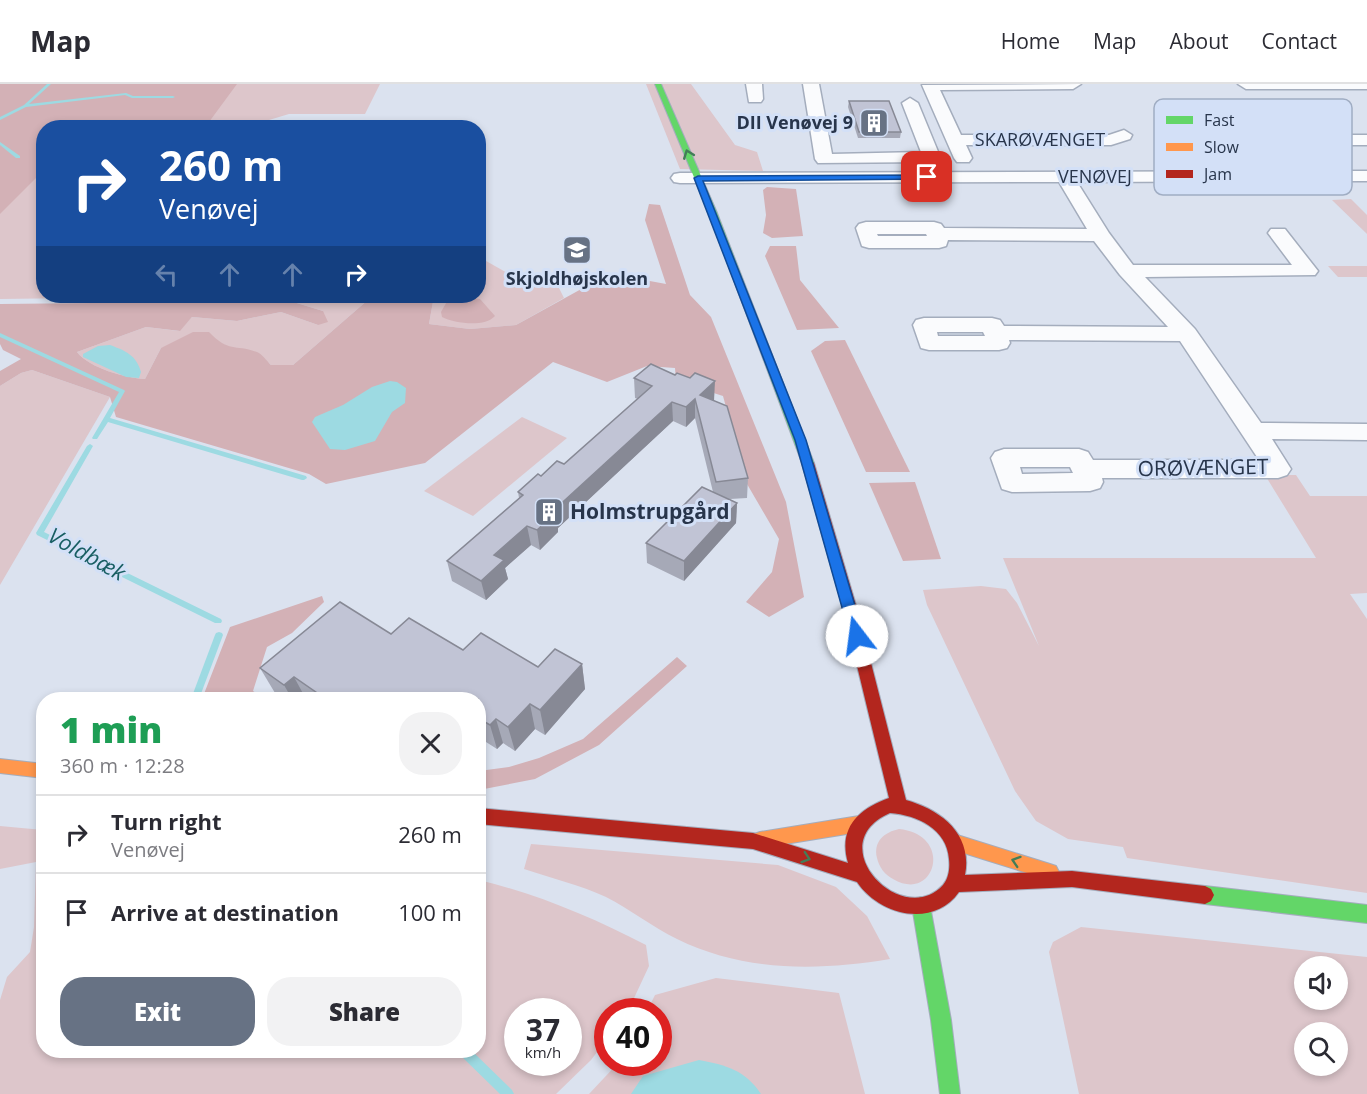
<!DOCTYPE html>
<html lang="en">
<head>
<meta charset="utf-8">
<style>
  :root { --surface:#fff; --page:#f2f2f3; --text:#2b2b33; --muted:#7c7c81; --line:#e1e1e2; --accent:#677284 }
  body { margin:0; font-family:"Open Sans",sans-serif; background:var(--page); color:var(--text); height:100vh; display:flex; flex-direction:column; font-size:22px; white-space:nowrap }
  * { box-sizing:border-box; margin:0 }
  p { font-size:20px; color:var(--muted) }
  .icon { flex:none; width:33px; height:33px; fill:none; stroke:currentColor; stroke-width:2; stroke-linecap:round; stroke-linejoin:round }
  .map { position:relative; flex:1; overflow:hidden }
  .side { position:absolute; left:36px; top:608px; width:450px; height:366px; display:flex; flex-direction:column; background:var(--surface); border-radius:24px; box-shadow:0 3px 9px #0003 }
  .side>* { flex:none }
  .hud { position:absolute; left:36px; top:36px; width:450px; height:183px; border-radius:24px; box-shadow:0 3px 9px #0003; background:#1a4fa0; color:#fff; overflow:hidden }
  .buttons { position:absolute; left:1294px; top:872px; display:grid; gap:12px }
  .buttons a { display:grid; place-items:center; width:54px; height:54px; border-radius:50%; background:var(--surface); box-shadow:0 3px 9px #0003; font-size:30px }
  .speed { position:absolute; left:504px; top:914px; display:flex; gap:12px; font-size:30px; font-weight:700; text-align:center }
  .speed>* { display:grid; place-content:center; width:78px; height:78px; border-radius:50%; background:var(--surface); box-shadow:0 3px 9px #0003; line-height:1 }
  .speed small { font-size:15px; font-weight:400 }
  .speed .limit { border:9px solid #d22; background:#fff; color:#111 }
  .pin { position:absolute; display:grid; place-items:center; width:51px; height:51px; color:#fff; margin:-26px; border-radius:12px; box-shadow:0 3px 9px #0006 }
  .me { position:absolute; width:66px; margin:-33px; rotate:345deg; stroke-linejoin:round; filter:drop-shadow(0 0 4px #0008) }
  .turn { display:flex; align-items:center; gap:21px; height:126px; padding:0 24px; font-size:27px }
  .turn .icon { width:78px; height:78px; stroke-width:2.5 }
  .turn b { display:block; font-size:42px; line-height:51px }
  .lanes { display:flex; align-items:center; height:57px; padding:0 24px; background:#0003; justify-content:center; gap:30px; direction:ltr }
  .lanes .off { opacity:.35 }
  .round { display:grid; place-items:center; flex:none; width:63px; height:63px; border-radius:24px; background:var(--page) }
  .head { display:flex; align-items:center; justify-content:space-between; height:102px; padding:0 24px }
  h1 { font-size:36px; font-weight:800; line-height:45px; color:#1e9e55 }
  .cta { display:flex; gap:12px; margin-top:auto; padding:12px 24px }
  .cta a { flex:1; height:69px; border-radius:24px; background:var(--accent); color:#fff; font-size:24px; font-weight:800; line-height:69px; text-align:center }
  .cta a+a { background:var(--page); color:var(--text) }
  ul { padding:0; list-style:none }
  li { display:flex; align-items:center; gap:18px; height:78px; padding:0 24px; border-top:2px solid var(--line) }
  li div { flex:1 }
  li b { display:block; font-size:22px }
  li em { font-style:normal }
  header { display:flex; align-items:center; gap:36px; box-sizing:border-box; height:84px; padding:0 30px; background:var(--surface); border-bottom:2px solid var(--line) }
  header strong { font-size:28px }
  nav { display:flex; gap:33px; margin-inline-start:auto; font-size:21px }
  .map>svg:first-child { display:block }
  .green { fill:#ddc6cb; fill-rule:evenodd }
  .forest { fill:#d3b1b6 }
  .water { fill:#9ddae2 }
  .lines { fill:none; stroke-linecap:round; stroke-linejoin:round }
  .stream { fill:#9ddae2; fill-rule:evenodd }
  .street-casing { stroke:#a4adbd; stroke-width:3 }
  .fast-casing { stroke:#a4adbd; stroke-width:2 }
  .slow-casing { stroke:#a4adbd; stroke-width:2 }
  .jam-casing { stroke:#a4adbd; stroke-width:2 }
  .street { fill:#fafbfd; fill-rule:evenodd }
  .fast { fill:#63d668; fill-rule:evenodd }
  .slow { fill:#ff974d; fill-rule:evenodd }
  .jam { fill:#b3261e; fill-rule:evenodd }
  .wall { fill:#a6a9b7 }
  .shaded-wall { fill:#878995 }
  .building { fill:#c1c4d5; stroke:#878995; stroke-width:1.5 }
  .oneway { stroke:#437d58 }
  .route { fill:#1a73e8; stroke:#114b97; stroke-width:1.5 }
  .labels { text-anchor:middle; stroke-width:6; stroke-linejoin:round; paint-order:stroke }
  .far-poi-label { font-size:18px; font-weight:bold; fill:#28354b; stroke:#d3e0f7; text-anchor:end }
  .far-street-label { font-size:18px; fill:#28354b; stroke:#d3e0f7 }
  .street-label { font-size:21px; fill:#28354b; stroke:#d3e0f7 }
  .poi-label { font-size:21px; font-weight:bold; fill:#28354b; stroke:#d3e0f7; text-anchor:start }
  .water-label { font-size:22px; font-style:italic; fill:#185e63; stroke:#d3e0f7 }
  .key { fill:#d3e0f7; stroke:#a0adc3; stroke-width:1.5 }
  .key-label { font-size:16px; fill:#28354b }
</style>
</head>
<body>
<header>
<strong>Map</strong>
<nav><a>Home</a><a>Map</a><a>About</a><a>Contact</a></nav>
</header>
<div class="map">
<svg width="1367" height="1010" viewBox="0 0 1367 1010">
  <rect width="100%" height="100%" fill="#dbe2ef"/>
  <g class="green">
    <polygon points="0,0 380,0 365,30 289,30 259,39 256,44 44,44 44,212 231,212 0,215"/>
    <polygon points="646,0 691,0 735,61 757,68 763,87 680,85"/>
    <polygon points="1351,115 1367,131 1367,150 1332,116"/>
    <polygon points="479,173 518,195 554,194 564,214 516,241 470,245 429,240 434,212 478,212"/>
    <polygon points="1328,182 1367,182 1367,193 1338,193"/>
    <path d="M369 215 293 281H271L258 269 228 263 218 257 161 264 145 295C126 294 89 284 77 268L146 243 179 247 192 233 237 237 281 228 318 241 323 227 290 217Z"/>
    <polygon points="32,286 110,313 0,501 0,302 21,289"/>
    <polygon points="522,333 567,354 473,432 424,407"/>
    <polygon points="1265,391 1296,391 1310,412 1367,412 1367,509 1350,510 1367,535 1367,809 1127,774 1123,763 1068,755 1036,737 1015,707 927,521 923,506 981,502 1006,505 1017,519 1039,562 1003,474 1316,474"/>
    <path d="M0 742 43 746 44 966H478L479 796C537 810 592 833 646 861L649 882 628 927H608L607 955 591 976 556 1010H0V916L7 893 30 868 34 843 36 778 0 785ZM518 927H568V978H518Z"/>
    <path d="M899 745C955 751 935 820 893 795 885 791 879 783 877 774 873 757 885 748 899 745Z"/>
    <path d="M531 760 778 781 836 803 867 832 890 875C818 887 744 888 677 855 652 843 630 825 606 813 580 801 551 794 524 785Z"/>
    <path d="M1081 843 1367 873V1010H1079L1049 868 1053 858ZM1305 882H1338V915H1305ZM1305 948H1338V981H1305Z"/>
    <polygon points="716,894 839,909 865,1010 589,1010 619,978 658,978 658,927 647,927 655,911"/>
  </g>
  <g class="forest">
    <polygon points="0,0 237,0 209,38 190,43 44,44 43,87 0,130"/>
    <polygon points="767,103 796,105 803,152 772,154 763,149 766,131 763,106"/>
    <path d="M649 120 660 121 690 211 711 233 786 418 804 513 769 533 746 518 772 488 779 455 747 400 723 312 676 297 675 284 647 282 607 298 553 278 425 379 326 400 309 390 116 333 110 313 32 286 21 289 0 302V287L21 275 3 266 0 260V220L290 217 323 227 328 238 318 241 281 228 237 237 192 233 180 247 146 243 77 268C89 284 126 294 145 295L161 264 193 248H209C229 269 235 260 257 268 262 270 267 277 271 281H293L369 215 434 212 429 240 470 245 516 241 594 198 639 195 666 200 645 136Z"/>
    <polygon points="770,162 796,162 800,196 839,244 797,246 765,172"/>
    <path d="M455 212 480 215 495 232C484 244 454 239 442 233L441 228 449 214Z"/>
    <polygon points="845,256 910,388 866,388 811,267 825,257"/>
    <polygon points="915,398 941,475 903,477 869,399"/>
    <polygon points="322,512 324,518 292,549 267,563 253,607 265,615 202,615 230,543"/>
    <polygon points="677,573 687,582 599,661 535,695 479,706 479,687 509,683 539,674 583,655"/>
  </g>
  <g class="water">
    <path d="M110 261C126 267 136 271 141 288L139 294 126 293 83 273V270L98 262Z"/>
    <polygon points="390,297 397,298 406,304 405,319 392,328 375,357 345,366 330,365 312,338 315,333 343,321 372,303"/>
    <path d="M699 976C726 981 745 986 761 1010H631L643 992Z"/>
  </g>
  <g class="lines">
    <g class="stream">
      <polygon points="47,0 51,0 29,20 126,9 133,12 173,12 175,13 173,14 132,14 125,11 26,23 0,36 0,33 24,21"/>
      <polygon points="0,58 20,72 20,74 16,74 0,61"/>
      <polygon points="0,249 124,306 125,307 110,334 306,392 307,394 304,396 302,396 108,338 97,355 93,355 92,354 119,308 0,253"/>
      <polygon points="90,360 93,362 44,448 221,535 222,537 221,539 215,539 37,451 36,449 87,362"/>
      <polygon points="219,548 222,549 223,551 199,615 191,615 215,551 216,549"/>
      <polygon points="458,966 471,966 512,1006 514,1010 500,1010 459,970"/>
    </g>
    <g class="street-casing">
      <g id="street">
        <polygon points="746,0 762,0 763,15 761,18 749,18"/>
        <polygon points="803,0 819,0 832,70 921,68 902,19 910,14 918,19 939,70 935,77 929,78 818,79 815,75"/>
        <polygon points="1081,0 1073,5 940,6 961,51 1109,51 1124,46 1132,51 1130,55 1111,61 966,61 972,74 969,78 957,78 954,74 922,1"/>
        <polygon points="1238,0 1367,0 1367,5 1246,5"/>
        <polygon points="1288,46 1308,51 1367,51 1367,61 1308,61 1282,55 1280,51"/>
        <path d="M1367 87V97L1077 98 1109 149 1133 181H1292L1268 149 1271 145H1285L1318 187 1315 191 1145 193 1195 245 1261 339 1367 340V356L1272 355 1291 385 1287 391 1278 394H1102L1103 398 1100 404 1090 407 1012 408 1002 405 991 374 995 368 1004 365H1079L1088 368 1093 376H1259L1180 257 1009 256 1010 259 1007 264 999 266H929L921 264 913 241 916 236 924 234H992L1000 236 1004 242 1168 243 1120 191 1094 157 948 156 946 162 939 164H869L862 162 856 144 859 140 866 138H934L941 140 944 144 1087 145 1059 98 680 99 674 98 671 94 674 90 680 89ZM877 150H926L927 152H878ZM937 248H983L985 252H938ZM1020 383H1070L1073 389 1022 390Z"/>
      </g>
    </g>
    <g class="fast-casing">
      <g id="fast">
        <polygon points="655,0 661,0 717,129 814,379 812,382 804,382 802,379 709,129"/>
        <polygon points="1205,802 1367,821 1367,839 1205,820 1199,817 1196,811 1199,805"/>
        <polygon points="921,813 927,816 930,822 951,936 960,1010 940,1010 931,936 912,822 915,816"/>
      </g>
    </g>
    <g class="slow-casing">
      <g id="slow">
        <polygon points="0,675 44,680 44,694 0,689"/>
        <polygon points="859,732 865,735 867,740 865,745 859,748 760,764 754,762 752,756 754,750 760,748"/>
        <polygon points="954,750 1050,780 1056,782 1059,788 1056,794 1050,796 954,766 948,764 946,758 948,752"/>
      </g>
    </g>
    <g class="jam-casing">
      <path id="jam" d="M808 375 814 379 858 528 906 716C941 726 973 750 965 791L1072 787 1205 802 1211 805 1214 811 1211 817 1205 820 1072 803 959 808C933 845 879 831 857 798L753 765 478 740V724L753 749 848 779C838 744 858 725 889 714L844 528 802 379ZM890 729C917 731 947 745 949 775 950 783 949 794 943 801 902 846 819 760 890 729Z"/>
    </g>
    <use href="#street" class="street"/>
    <use href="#fast" class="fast"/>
    <use href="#slow" class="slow"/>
    <use href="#jam" class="jam"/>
  </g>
  <g class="wall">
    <polygon points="849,17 901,48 900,54 858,54 848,23"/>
    <polygon points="634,294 714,317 748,394 747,414 730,415 737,419 736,439 684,497 647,479 646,459 713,408 695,334 686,343 673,337 558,444 558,448 540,466 531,461 505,484 508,495 486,516 452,497 447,477 519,414 518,408 541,392 564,380 638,315 635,314"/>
    <polygon points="391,550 538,583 582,580 585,605 545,651 535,645 515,667 503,659 497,665 486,658 478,665 478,615 283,615 275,609 260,584"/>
  </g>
  <g class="shaded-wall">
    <polygon points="715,297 714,317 700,311"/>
    <polygon points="695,315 695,334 686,343 686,323"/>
    <polygon points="672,318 673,337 558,444 558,448 540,466 537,446 553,427"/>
    <polygon points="737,419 736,439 684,497 684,477"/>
    <polygon points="527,442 531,461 505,484 508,495 486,516 481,497 494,471"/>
    <polygon points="582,580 585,605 545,651 540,626"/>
    <polygon points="294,593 306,615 292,615 284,601"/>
    <polygon points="530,620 535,645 515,667 508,643"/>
    <polygon points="478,634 486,658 478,665"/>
    <polygon points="496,635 503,659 497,665 490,641"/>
  </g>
  <g class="building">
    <polygon points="849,17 889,17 901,48 859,48"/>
    <polygon points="651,280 675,291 677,289 690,294 695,289 715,297 700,311 727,322 748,394 716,398 695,315 686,323 672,318 553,427 556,429 537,446 527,442 494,471 504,476 481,497 447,477 523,411 518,408 538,390 541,392 557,377 564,380 652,302 634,294"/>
    <polygon points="702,403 737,419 684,477 646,459"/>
    <polygon points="340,518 391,550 409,534 463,566 481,549 538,583 555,565 582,580 540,626 530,620 508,643 496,635 490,641 478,634 478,615 382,615 378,613 376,615 326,615 294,593 284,601 260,584"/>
  </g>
  <defs><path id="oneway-chevron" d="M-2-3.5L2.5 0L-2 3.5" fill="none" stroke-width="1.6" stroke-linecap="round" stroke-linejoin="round" transform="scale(1.5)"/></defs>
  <g class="oneway">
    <use href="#oneway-chevron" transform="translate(688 70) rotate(-111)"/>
    <use href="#oneway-chevron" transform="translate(806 774) rotate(18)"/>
    <use href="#oneway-chevron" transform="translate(1016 777) rotate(-162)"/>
  </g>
  <polygon class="route" points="927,91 930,92 930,95 703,97 806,356 864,552 862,556 852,556 850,552 795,356 694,94 698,92"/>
  <defs>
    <g id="building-square" transform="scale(1.5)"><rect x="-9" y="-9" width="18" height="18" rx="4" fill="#677284" stroke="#d3e0f7"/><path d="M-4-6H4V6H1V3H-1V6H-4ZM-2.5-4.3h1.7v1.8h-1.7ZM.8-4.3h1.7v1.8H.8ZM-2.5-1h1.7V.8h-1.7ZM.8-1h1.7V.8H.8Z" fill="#fff"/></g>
    <g id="school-square" transform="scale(1.5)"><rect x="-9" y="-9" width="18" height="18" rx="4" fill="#677284" stroke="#d3e0f7"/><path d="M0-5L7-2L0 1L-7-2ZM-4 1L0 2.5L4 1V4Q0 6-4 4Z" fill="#fff"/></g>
  </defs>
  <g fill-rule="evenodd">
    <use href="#building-square" x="874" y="39"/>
    <use href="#school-square" x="577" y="166"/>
    <use href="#building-square" x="549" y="428"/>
  </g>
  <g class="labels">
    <g class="far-poi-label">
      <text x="853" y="45">DII Venøvej 9</text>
      <text x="577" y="201" text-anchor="middle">Skjoldhøjskolen</text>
    </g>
    <g class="far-street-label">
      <text x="1040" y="62">SKARØVÆNGET</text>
      <text x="1095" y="99">VENØVEJ</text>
    </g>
    <g class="street-label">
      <text transform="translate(1203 384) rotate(-1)" y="7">ORØVÆNGET</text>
    </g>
    <g class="poi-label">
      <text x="570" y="435">Holmstrupgård</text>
    </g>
    <g class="water-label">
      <text transform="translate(87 470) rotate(29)" y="8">Voldbæk</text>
    </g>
  </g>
  <rect x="1154" y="15" width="198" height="96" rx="9" class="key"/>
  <rect x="1166" y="32" width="27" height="8" fill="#63d668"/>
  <rect x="1166" y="59" width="27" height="8" fill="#ff974d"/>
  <rect x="1166" y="86" width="27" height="8" fill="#b3261e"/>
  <g class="key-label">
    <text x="1204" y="42">Fast</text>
    <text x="1204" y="69">Slow</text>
    <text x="1204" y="96">Jam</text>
  </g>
</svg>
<div class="buttons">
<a><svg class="icon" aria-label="sound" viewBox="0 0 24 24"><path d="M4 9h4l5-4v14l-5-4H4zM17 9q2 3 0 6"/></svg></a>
<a><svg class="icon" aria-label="search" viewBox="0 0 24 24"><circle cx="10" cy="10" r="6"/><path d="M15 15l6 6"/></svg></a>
</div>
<div class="speed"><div>37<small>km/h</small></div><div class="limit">40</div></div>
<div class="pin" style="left:927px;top:93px;background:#d93025"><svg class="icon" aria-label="arrive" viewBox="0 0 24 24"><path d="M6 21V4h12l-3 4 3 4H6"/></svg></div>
<svg class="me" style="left:857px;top:552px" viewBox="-20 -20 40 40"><circle r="19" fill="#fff"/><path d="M0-13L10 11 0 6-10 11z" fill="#1a73e8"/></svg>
<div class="hud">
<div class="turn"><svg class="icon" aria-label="right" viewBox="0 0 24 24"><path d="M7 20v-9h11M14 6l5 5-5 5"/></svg><div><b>260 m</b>Venøvej</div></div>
<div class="lanes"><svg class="icon off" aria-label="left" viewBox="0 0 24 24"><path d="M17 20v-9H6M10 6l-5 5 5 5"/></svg><svg class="icon off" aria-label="ahead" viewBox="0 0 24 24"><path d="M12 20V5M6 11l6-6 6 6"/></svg><svg class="icon off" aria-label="ahead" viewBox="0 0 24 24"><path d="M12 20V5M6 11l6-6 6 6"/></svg><svg class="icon" aria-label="right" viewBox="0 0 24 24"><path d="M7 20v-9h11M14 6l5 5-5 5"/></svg></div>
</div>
<section class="side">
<div class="head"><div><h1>1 min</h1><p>360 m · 12:28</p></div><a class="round"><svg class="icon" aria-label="close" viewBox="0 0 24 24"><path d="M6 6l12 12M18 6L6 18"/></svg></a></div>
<ul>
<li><svg class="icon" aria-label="right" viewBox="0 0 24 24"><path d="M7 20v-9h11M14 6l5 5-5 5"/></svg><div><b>Turn right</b><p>Venøvej</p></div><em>260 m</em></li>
<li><svg class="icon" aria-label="arrive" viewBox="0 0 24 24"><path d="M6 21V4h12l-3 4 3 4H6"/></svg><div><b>Arrive at destination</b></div><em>100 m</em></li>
</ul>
<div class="cta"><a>Exit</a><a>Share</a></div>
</section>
</div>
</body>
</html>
